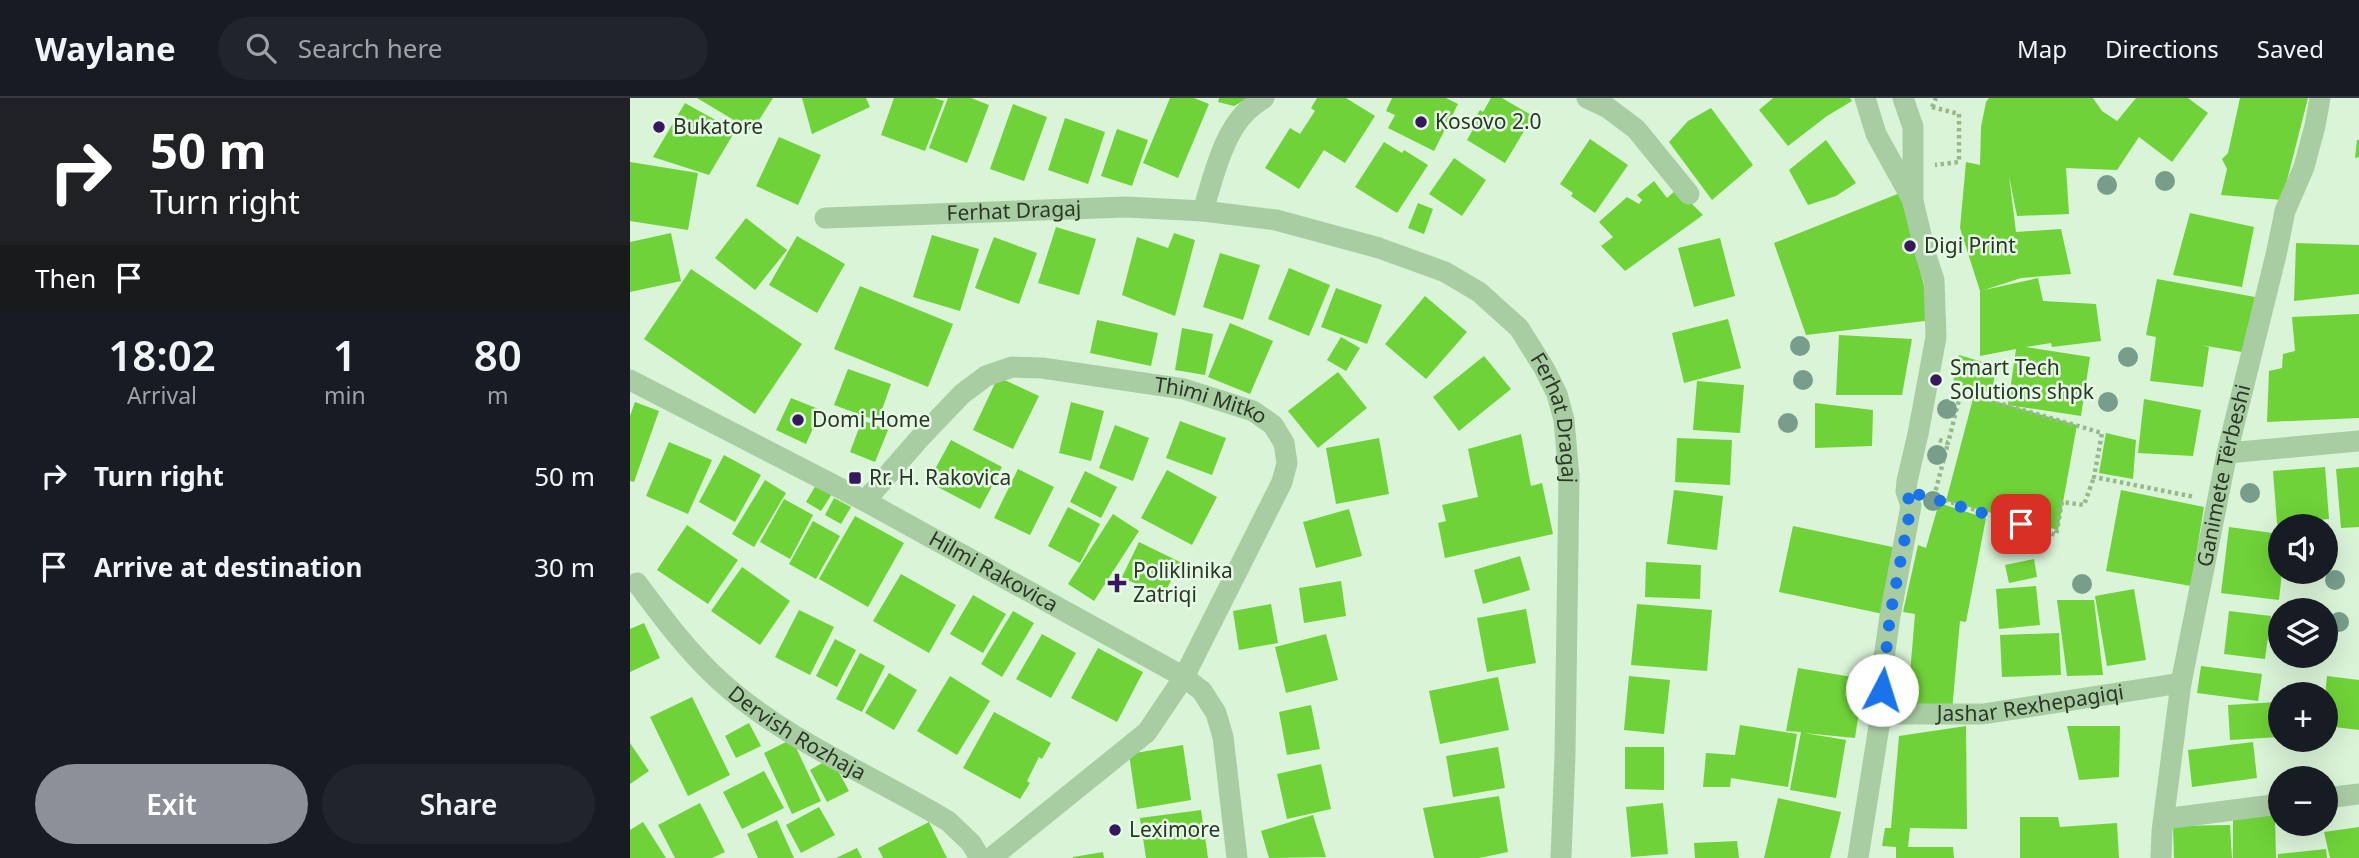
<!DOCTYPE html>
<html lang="en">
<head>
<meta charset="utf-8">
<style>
  :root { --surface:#171b24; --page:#20242c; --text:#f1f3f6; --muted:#9ea1a6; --line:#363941; --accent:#8c9099 }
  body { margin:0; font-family:"Noto Sans",sans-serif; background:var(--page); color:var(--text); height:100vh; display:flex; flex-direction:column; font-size:26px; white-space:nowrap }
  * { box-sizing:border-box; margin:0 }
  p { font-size:23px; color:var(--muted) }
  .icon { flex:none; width:38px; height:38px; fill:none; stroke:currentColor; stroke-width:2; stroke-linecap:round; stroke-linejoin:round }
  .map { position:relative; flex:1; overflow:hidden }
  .drawer { display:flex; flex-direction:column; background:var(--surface); width:630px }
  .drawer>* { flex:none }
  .banner { background:#202124; color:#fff; overflow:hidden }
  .buttons { position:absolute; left:1638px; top:416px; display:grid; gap:14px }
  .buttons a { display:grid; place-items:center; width:70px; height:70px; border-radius:50%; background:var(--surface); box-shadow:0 7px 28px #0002; font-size:35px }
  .pin { position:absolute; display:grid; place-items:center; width:60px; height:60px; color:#fff; margin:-30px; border-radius:14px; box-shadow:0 4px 10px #0006 }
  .me { position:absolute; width:77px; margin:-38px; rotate:5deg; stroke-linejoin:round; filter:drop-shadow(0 0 5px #0008) }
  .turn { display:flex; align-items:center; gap:24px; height:147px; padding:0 35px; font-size:32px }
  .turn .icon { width:91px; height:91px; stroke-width:2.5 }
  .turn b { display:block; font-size:49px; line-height:60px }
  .then { display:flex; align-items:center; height:66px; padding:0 35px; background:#0003; gap:14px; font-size:26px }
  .eta { display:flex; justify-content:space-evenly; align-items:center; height:119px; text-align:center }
  .eta b { font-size:42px; font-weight:600; line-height:49px }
  .primary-button { display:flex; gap:14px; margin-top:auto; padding:14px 35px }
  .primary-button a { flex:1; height:80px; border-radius:42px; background:var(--accent); color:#fff; font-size:28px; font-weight:600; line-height:80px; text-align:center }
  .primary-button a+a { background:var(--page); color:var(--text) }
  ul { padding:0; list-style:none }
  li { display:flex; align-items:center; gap:21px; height:91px; padding:0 35px }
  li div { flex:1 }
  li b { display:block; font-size:26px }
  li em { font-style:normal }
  header { display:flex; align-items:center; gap:42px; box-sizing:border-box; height:98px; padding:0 35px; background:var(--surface); border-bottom:2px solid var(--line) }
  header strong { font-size:33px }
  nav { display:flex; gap:38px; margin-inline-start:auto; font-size:24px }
  .search { width:490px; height:63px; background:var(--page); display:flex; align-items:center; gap:18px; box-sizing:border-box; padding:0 24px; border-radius:38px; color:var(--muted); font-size:26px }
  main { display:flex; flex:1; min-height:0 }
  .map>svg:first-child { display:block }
  .building { fill:#6fd238 }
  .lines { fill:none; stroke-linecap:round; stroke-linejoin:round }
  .path { stroke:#95b98d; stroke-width:4.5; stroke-dasharray:3.5 3.5; stroke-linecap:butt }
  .street { stroke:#a9cda3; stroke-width:21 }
  .tree { fill:#789e8b }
  .route { stroke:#1a73e8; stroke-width:12; stroke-dasharray:0 21.6 }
  .poi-dot { fill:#38185d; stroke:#e6fbe5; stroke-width:2.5 }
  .labels { text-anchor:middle; stroke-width:5; stroke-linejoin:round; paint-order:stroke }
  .poi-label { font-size:21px; fill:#2b3726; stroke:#e6fbe5; text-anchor:start }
  .street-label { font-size:21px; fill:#2b3726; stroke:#e6fbe5 }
</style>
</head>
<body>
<header>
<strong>Waylane</strong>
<div class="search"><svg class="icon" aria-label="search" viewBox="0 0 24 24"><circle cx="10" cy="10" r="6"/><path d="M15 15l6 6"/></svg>Search here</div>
<nav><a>Map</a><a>Directions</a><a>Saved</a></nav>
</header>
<main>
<section class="drawer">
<div class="banner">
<div class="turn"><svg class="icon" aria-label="right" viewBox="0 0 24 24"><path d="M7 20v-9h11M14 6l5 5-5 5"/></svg><div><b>50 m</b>Turn right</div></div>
<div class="then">Then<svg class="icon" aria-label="arrive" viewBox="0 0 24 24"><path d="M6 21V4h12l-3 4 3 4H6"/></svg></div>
</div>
<div class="eta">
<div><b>18:02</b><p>Arrival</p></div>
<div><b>1</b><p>min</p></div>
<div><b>80</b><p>m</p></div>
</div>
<ul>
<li><svg class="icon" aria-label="right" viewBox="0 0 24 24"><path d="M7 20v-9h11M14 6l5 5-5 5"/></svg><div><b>Turn right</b></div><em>50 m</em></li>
<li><svg class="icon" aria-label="arrive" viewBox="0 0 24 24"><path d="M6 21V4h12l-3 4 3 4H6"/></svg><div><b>Arrive at destination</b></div><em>30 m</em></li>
</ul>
<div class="primary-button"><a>Exit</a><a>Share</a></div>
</section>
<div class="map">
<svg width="1729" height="760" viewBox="0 0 1729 760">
  <rect width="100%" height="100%" fill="#daf4d8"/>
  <g class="building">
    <polygon points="67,0 143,0 122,33"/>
    <polygon points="172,0 236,0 240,9 182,36"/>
    <polygon points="264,0 304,0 314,3 295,53 251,37"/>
    <polygon points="318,0 341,0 359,7 337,65 299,50"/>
    <polygon points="540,0 564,0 579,6 548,80 513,65"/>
    <polygon points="589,0 619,0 604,8 588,4"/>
    <polygon points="687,0 716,0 745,18 715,65 694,52 669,91 635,70 660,30 670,36 685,13 681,10"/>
    <polygon points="762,0 816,0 828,6 804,53 758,30 765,17 756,13"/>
    <polygon points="861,0 872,0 903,18 875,65 837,42 845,28 841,26 850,12 853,14"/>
    <polygon points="1143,0 1220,0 1222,3 1197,18 1158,48 1129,12"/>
    <polygon points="1359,0 1463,0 1472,13 1487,23 1506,0 1558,0 1578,15 1542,64 1509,39 1487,72 1436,70 1439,116 1387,118 1379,78 1386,134 1431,131 1441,176 1391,180 1354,192 1408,180 1413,203 1466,206 1471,243 1422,249 1421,245 1396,249 1460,259 1451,318 1378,307 1386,251 1350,258 1350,193 1330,130 1336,64 1350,67 1351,29 1356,4"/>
    <polygon points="1610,0 1678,0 1652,102 1591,97 1597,71 1592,61 1598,55"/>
    <polygon points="55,5 105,33 79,77 23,59"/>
    <polygon points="383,6 417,19 394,83 360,71"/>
    <polygon points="1081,10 1123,67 1082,102 1039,44 1058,23"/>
    <polygon points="435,20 475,34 458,86 418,72"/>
    <polygon points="487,31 518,42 502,88 471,78"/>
    <polygon points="149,39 191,57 168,107 126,88"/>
    <polygon points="960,41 998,67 965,115 941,98 943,95 930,86"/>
    <polygon points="1196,42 1226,85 1206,98 1178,107 1159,72"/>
    <polygon points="1727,42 1729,42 1729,59 1725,60"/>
    <polygon points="754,44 772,55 774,52 798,67 767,115 725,89"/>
    <polygon points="824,60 856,82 832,118 799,96"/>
    <polygon points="0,64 68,75 58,132 0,123"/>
    <polygon points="1024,83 1037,100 1047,91 1073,117 995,173 971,148 983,139 969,124 997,99 1009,106 1012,102 1007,97"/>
    <polygon points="1270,95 1303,222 1176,237 1144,145"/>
    <polygon points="788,105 803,111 794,136 778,130"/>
    <polygon points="1560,115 1624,129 1612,189 1543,177"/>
    <polygon points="116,120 157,152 125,192 85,160"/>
    <polygon points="426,129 466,141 449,197 408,185"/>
    <polygon points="41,135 51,183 0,194 0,144"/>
    <polygon points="544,135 565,142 545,218 492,197 507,139 538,150"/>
    <polygon points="302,137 349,151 330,213 283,199"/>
    <polygon points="167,138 215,166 187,215 139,187"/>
    <polygon points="364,139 407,155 389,206 345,190"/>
    <polygon points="1090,140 1105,198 1064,209 1048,150"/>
    <polygon points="1666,145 1729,147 1729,196 1664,203"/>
    <polygon points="590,155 630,167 613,222 573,209"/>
    <polygon points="659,170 700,187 679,238 638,221"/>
    <polygon points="61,171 172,246 125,316 14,241"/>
    <polygon points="1527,181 1625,199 1612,254 1571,247 1579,249 1573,289 1520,283 1526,239 1516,237"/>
    <polygon points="230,188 323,226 298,289 204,251"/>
    <polygon points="706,190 752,207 737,246 691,229"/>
    <polygon points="795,198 837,234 796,281 755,246"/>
    <polygon points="1729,216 1729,320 1637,324 1639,273 1652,270 1653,256 1665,253 1662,219"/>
    <polygon points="1098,221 1111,270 1054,285 1042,235"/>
    <polygon points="467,222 528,235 521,268 460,255"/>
    <polygon points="600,225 643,243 620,296 578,279"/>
    <polygon points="552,230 583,236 575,277 545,272"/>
    <polygon points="1209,237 1282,241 1272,297 1206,297"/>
    <polygon points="711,239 730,250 716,273 697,262"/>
    <polygon points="1329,257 1366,268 1362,295 1323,285"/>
    <polygon points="854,258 881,291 829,333 803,299"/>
    <polygon points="218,271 261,286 248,323 204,307"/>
    <polygon points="708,274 737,310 688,350 658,313"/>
    <polygon points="368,279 409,298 383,351 343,332"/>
    <polygon points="1067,283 1114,287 1110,335 1063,332"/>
    <polygon points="1344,297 1447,327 1428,432 1316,403"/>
    <polygon points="161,300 191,312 176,346 146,332"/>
    <polygon points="1514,301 1571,312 1563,358 1508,355"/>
    <polygon points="5,304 29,313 4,384 0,383 0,318"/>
    <polygon points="441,304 474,313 461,363 429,355"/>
    <polygon points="1185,305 1243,312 1242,348 1185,350"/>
    <polygon points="232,322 258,332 245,364 220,354"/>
    <polygon points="550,323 596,340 582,377 536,360"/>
    <polygon points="485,327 519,340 503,383 469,370"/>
    <polygon points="1476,335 1506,342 1503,381 1469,375"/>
    <polygon points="891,336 901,388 912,385 923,436 815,460 808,425 816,423 812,407 848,399 838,351"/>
    <polygon points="749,340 759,396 706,406 696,350"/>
    <polygon points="1047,340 1102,342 1100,387 1045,384"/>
    <polygon points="321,342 372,369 350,411 298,384"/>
    <polygon points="39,344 82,362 58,416 16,398"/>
    <polygon points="94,357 131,377 105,424 69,404"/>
    <polygon points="1695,369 1699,421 1647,426 1643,373"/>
    <polygon points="1729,369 1729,429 1711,430 1706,371"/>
    <polygon points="388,371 424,389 400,437 364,420"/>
    <polygon points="537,372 587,399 562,447 511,420"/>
    <polygon points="455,373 487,389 471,420 440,404"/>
    <polygon points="135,382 156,395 124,449 102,436"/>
    <polygon points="186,387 202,396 191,413 176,404"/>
    <polygon points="1044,392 1093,398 1087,452 1037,446"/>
    <polygon points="1491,392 1574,409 1561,488 1476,473"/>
    <polygon points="204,400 221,409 211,426 195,417"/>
    <polygon points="154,401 183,417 160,461 130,444"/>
    <polygon points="1309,405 1356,420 1336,524 1330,523 1322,613 1277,612 1285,516 1273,514 1288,447 1296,450"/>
    <polygon points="438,409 470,426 450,465 418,448"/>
    <polygon points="719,411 732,458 686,470 673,424"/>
    <polygon points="483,416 509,433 464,503 438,486"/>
    <polygon points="225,418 274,445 238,509 189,481"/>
    <polygon points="183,423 210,438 186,481 159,466"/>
    <polygon points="57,427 108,462 78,506 27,472"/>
    <polygon points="1163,428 1272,451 1258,517 1149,494"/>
    <polygon points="1599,429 1650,436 1650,474 1652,474 1649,502 1591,495"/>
    <polygon points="509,444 550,464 533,499 492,479"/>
    <polygon points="890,458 900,492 853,506 844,472"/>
    <polygon points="1404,461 1407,479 1379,485 1375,467"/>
    <polygon points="1016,464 1071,467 1070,501 1015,499"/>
    <polygon points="112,469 160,503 130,547 81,513"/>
    <polygon points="271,476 326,507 299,555 243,523"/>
    <polygon points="711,483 716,518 674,525 669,490"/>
    <polygon points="1406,488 1410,527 1369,531 1366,491"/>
    <polygon points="1504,491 1516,562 1477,568 1465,498"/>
    <polygon points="343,497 376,516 353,555 320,536"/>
    <polygon points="1427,502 1464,502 1473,577 1437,578"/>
    <polygon points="641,506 648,545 609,552 603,513"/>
    <polygon points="1007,506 1082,512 1077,573 1001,567"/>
    <polygon points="896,511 906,565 857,574 847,520"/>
    <polygon points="169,512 204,529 180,577 145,559"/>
    <polygon points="383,513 404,525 372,579 351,566"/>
    <polygon points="1599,513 1641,518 1635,561 1594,556"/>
    <polygon points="14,525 30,560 0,574 0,531"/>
    <polygon points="1429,535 1431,577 1372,579 1370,537"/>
    <polygon points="412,536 446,555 421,600 386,581"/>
    <polygon points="696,536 708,582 656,595 645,549"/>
    <polygon points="205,541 226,552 207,589 186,578"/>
    <polygon points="468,550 513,574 487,624 441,600"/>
    <polygon points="230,555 255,568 232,614 206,601"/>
    <polygon points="1571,568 1632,576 1628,603 1567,595"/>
    <polygon points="1168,570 1234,581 1225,640 1174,635 1216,642 1206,700 1160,692 1171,634 1156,633"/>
    <polygon points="259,575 287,592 264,632 235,615"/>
    <polygon points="320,578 360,603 327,657 287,633"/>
    <polygon points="999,578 1040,582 1034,636 994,632"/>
    <polygon points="1697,578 1729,582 1729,632 1696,628 1695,597"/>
    <polygon points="868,579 879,632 810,646 799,593"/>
    <polygon points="62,599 100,677 58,698 20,619"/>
    <polygon points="1648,604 1650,639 1600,642 1598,607"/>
    <polygon points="681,607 690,651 657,657 649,614"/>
    <polygon points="364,614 421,645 412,661 409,659 397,683 400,685 390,701 333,670"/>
    <polygon points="119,625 131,648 106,660 95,638"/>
    <polygon points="1110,627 1167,636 1158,689 1101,680 1100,689 1073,689 1076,655 1105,657"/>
    <polygon points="1336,628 1337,731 1280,730 1278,749 1323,749 1324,760 1266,760 1266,749 1252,748 1255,730 1261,730 1269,638"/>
    <polygon points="1437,628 1490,628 1489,679 1449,682"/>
    <polygon points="162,641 191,703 162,716 134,655"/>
    <polygon points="1623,644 1627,680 1562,689 1558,652"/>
    <polygon points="0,645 19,673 0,686"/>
    <polygon points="553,647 561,702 507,711 499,656"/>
    <polygon points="868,649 875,690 823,699 816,658"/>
    <polygon points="995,649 1034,649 1034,692 995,691"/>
    <polygon points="201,660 219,693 197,704 180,672"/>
    <polygon points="691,666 701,711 657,721 647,676"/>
    <polygon points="134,673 154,710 112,731 93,694"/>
    <polygon points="869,698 878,754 849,760 804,760 793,710"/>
    <polygon points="1148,700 1211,714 1200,760 1134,760"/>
    <polygon points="70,705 95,754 82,760 45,760 28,727"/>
    <polygon points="1033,705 1038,756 1001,759 996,709"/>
    <polygon points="189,709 205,737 171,755 156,727"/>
    <polygon points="571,712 578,760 516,760 510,720"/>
    <polygon points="683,717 696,759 639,760 631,733"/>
    <polygon points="1645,717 1646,760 1603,760 1603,718"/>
    <polygon points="1390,719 1428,719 1430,729 1487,725 1489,760 1390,760"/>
    <polygon points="147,722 164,760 128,760 117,736"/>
    <polygon points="13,724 36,760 0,760 0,732"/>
    <polygon points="299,724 317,760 253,760 248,750"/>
    <polygon points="1600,727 1602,760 1544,760 1543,728"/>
    <polygon points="1729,729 1729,760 1700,760 1694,734"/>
    <polygon points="1107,743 1109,760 1065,760 1064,745"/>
    <polygon points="227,750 232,760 206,760"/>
    <polygon points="1696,751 1697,760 1648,760 1648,756"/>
    <polygon points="473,754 474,760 443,760 443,759"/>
  </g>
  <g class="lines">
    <g class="path">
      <polyline points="1302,9 1329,16 1329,64 1305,67"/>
      <polyline points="1302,9 1306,0"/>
      <polyline points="1309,342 1318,345 1331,294 1472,335 1464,379 1565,399"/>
      <polyline points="1301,398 1426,437 1432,404 1454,407 1464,379"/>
      <polyline points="1304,399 1318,345"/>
    </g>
    <g class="street">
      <polyline points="957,0 978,10 1006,31 1059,96"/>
      <polyline points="1235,0 1246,36 1282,101"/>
      <path d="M573 113C582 83 593 35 617 13 622 8 628 4 634 0"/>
      <path id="s1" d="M195 120 496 109 573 113 646 122 749 150 815 174 849 194 889 230 914 270 927 296 934 322 939 379 935 657 931 760"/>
      <path id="s2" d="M0 282 235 403 554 579 572 593 586 615 593 639 607 760"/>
      <polyline points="1597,355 1729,343"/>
      <path id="s3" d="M235 403 289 341 332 296 356 278 382 269 412 270 554 291 623 313 643 327 654 345 657 365 652 384 554 579 517 634 361 760"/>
      <path id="s4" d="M7 485C33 520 58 554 90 583 156 643 242 677 318 723L341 745 350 760"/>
      <path id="s5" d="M1251 616H1353L1551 585"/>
      <polyline points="1696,700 1729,696"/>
      <polyline points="1534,721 1650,706"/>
      <polyline points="1228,760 1251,616 1253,567 1260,518 1281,408 1276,393 1277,383 1288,336 1306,239 1304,182 1296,158 1283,103 1283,29 1273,0"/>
      <path id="s6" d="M1531 760 1532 733 1551 585 1597 355 1646 157 1655 113 1674 69 1685 28 1690 0"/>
    </g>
  </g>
  <g class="tree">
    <circle cx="1535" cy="83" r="10"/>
    <circle cx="1477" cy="87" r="10"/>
    <circle cx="1170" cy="248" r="10"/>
    <circle cx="1498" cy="259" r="10"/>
    <circle cx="1173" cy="282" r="10"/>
    <circle cx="1478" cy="304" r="10"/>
    <circle cx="1317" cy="311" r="10"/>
    <circle cx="1158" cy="325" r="10"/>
    <circle cx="1307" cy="357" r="10"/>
    <circle cx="1620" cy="395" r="10"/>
    <circle cx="1303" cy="403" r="10"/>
    <circle cx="1705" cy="482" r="10"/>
    <circle cx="1452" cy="486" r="10"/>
    <circle cx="1709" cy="524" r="10"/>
  </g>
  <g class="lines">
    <polyline class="route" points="1252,592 1260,518 1281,408 1276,393 1391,426"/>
  </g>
  <g class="poi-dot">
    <circle cx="791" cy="24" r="7"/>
    <circle cx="29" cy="29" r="7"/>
    <circle cx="1280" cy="148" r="7"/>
    <circle cx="1306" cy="282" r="7"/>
    <circle cx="168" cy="322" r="7"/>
    <rect x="218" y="373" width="14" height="14" rx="3.5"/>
    <path d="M483.5 474.5h7v7h7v7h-7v7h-7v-7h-7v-7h7z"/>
    <circle cx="485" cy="732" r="7"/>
  </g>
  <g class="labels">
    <g class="poi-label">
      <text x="805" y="31">Kosovo 2.0</text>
      <text x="43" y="36">Bukatore</text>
      <text x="1294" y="155">Digi Print</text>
      <text x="1320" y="277">Smart Tech<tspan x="1320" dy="24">Solutions shpk</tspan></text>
      <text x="182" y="329">Domi Home</text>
      <text x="239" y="387">Rr. H. Rakovica</text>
      <text x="503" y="480">Poliklinika<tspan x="503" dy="24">Zatriqi</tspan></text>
      <text x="499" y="739">Leximore</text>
    </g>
    <g class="street-label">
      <text dy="7" stroke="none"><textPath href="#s1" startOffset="189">Ferhat Dragaj</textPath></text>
      <text dy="7" stroke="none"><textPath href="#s3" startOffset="404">Thimi Mitko</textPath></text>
      <text dy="7" stroke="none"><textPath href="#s1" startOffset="821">Ferhat Dragaj</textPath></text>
      <text dy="7" stroke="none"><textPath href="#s6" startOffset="388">Ganimete Tërbeshi</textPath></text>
      <text dy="7" stroke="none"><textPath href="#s2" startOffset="411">Hilmi Rakovica</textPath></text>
      <text dy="7" stroke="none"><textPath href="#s5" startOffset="150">Jashar Rexhepagiqi</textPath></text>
      <text dy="7" stroke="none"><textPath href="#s4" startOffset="222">Dervish Rozhaja</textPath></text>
    </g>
  </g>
</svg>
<div class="buttons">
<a><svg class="icon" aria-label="sound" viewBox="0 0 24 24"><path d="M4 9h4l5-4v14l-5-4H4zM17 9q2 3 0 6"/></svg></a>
<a><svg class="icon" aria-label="layers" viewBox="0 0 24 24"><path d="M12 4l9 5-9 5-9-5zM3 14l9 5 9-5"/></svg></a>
<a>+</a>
<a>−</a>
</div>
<div class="pin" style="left:1391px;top:426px;background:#d93025"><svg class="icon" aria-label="arrive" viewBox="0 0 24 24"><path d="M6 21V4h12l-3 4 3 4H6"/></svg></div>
<svg class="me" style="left:1252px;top:592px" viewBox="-20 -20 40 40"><circle r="19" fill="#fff"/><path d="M0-13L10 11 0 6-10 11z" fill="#1a73e8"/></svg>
</div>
</main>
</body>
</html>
